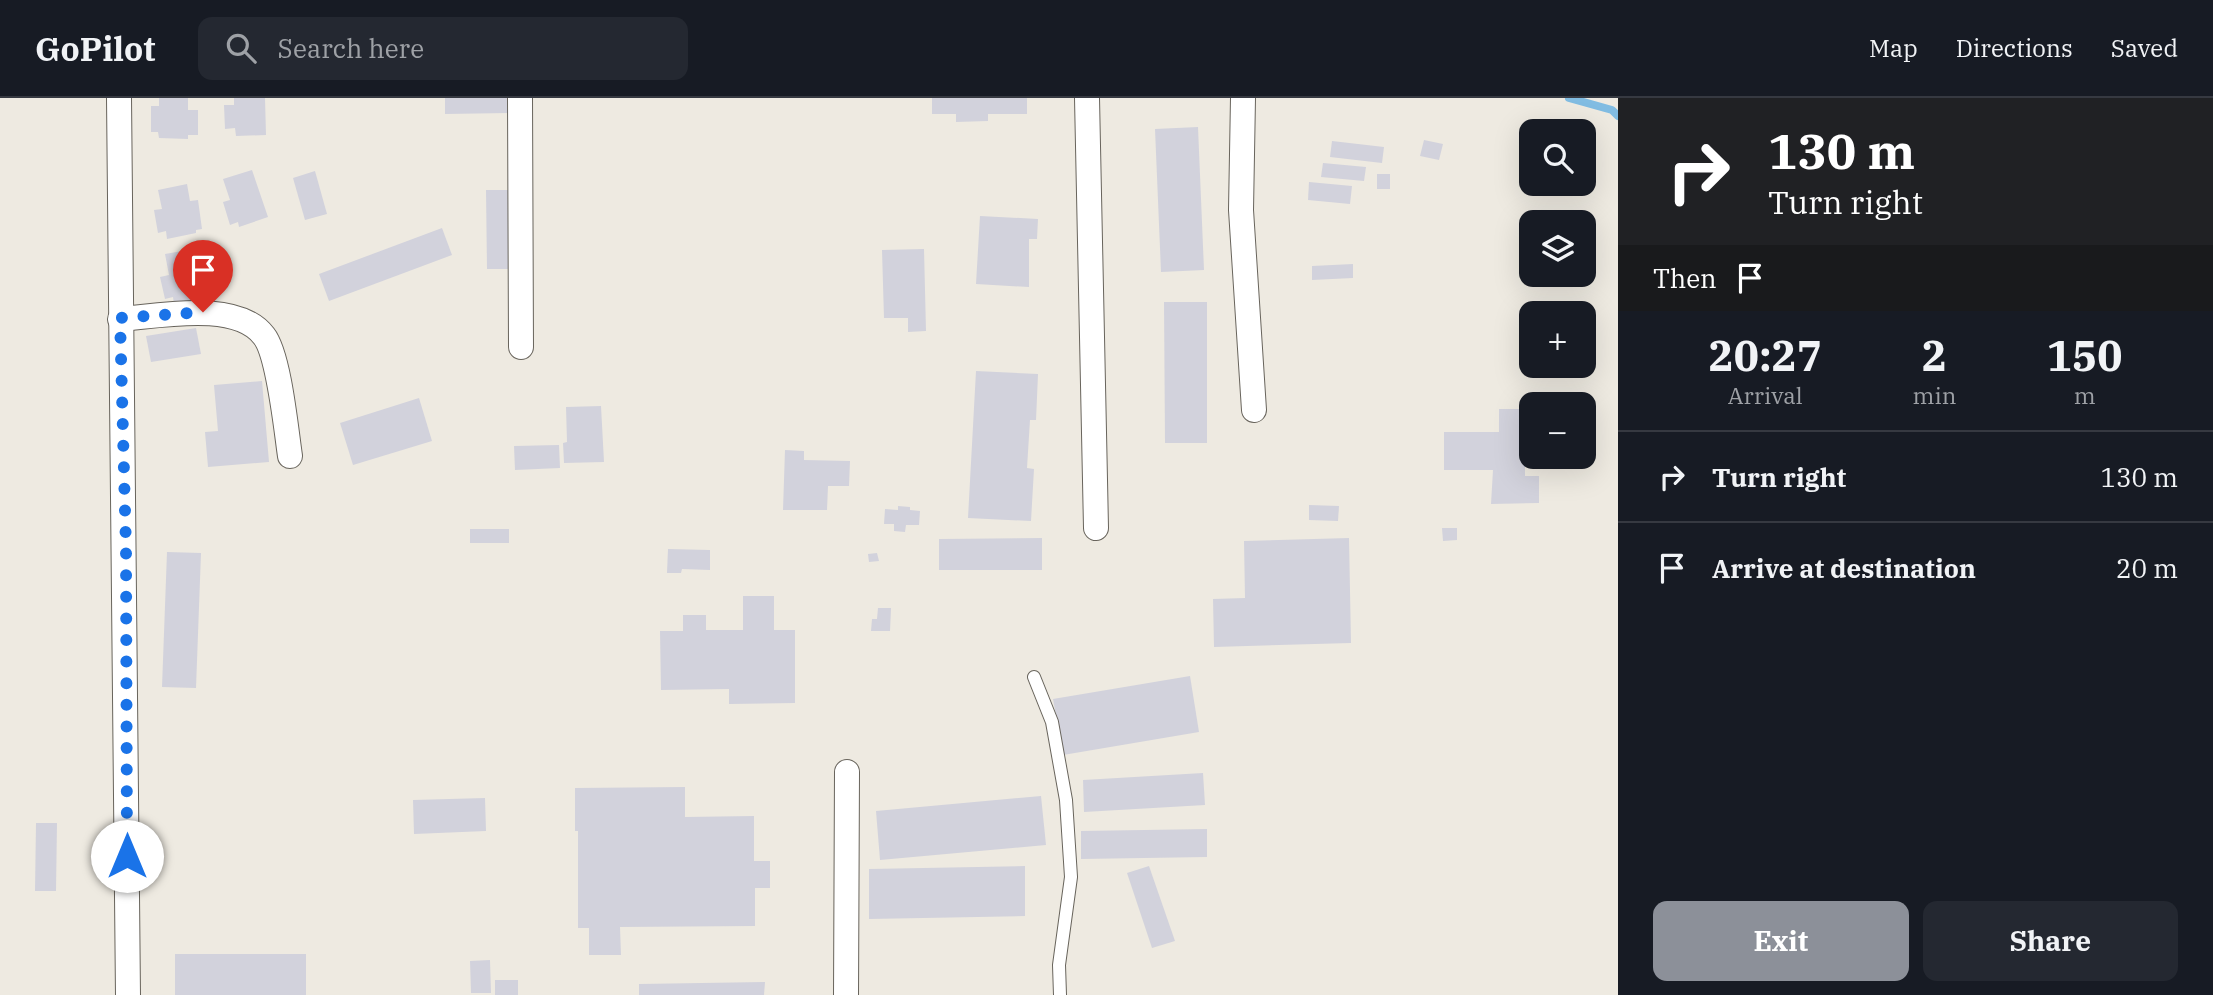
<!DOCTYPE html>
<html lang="en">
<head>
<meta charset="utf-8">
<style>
  :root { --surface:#171b24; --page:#242831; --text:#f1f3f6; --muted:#9ea1a6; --line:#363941; --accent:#8c9099 }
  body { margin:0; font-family:"IBM Plex Serif",serif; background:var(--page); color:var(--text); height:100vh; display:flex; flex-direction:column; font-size:26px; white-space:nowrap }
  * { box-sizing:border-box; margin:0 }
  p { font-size:23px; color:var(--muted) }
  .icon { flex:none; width:38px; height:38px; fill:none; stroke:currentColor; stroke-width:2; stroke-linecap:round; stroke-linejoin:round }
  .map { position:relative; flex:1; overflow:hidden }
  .panel { display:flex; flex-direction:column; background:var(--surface); width:595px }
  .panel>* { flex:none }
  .banner { background:#202124; color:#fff; overflow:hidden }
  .tools { position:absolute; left:1519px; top:21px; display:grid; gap:14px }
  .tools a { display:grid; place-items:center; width:77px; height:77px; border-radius:14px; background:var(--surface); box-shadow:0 7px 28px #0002; font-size:35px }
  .pin { position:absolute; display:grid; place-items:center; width:60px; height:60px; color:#fff; margin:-72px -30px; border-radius:50% 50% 50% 0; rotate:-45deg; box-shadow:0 0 7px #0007 }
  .pin .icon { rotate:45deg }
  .me { position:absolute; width:77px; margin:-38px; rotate:0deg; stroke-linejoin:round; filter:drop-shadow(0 0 5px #0008) }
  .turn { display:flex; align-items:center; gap:24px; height:147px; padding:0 35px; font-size:32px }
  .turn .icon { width:91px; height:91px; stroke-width:2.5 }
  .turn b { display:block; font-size:49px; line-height:60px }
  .then { display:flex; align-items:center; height:66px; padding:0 35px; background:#0003; gap:14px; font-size:26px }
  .eta { display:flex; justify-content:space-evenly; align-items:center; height:119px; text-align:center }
  .eta b { font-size:42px; font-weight:700; line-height:49px }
  .cta { display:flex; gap:14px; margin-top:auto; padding:14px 35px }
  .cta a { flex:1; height:80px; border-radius:14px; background:var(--accent); color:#fff; font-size:28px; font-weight:700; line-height:80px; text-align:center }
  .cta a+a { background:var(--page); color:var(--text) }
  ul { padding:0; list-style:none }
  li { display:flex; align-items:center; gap:21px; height:91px; padding:0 35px; border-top:2px solid var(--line) }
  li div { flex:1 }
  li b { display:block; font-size:26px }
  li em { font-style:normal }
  header { display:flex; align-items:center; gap:42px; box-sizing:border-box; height:98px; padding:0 35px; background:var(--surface); border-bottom:2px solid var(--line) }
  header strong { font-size:33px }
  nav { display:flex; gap:38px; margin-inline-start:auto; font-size:24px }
  .search { width:490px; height:63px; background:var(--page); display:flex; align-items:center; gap:18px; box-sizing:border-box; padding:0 24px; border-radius:14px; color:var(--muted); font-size:26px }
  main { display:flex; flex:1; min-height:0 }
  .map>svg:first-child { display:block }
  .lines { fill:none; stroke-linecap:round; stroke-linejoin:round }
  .stream { stroke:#81bce2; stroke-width:8 }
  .building { fill:#d2d2dc }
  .lane-casing { stroke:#68645c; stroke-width:14 }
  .street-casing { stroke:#68645c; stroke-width:26 }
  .lane { stroke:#fff; stroke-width:12 }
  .street { stroke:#fff; stroke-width:24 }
  .route { stroke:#1a73e8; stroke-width:12; stroke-dasharray:0 21.6 }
</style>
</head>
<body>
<header>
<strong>GoPilot</strong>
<div class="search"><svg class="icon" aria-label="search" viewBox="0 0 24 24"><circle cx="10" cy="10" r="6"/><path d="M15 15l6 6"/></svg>Search here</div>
<nav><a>Map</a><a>Directions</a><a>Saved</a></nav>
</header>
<main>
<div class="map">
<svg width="1618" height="897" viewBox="0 0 1618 897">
  <rect width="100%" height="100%" fill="#eeeae1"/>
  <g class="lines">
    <polyline class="stream" points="1569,0 1612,12 1618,18"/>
  </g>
  <g class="building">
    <polygon points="159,0 188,0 188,12 198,12 198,37 188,37 188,41 159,40 158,34 151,34 151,8 159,8"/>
    <polygon points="234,0 265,0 266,37 236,38 235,30 225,31 224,7 234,7"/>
    <polygon points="445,0 509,0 509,15 445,16"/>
    <polygon points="932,0 1027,0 1027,16 988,16 988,23 956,24 956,16 932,16"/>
    <polygon points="1198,29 1204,172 1161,174 1155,31"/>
    <polygon points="1424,42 1443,46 1439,62 1420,58"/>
    <polygon points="1332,43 1384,49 1382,65 1330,59"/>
    <polygon points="1323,65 1366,69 1364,83 1321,79"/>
    <polygon points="252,72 268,119 239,129 238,124 230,127 223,104 230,102 223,81"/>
    <polygon points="315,73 327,116 305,122 293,80"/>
    <rect x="1377" y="76" width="13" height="15"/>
    <polygon points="1309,84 1352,88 1350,106 1308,102"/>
    <polygon points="187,86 190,103 198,102 202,131 196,132 196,135 167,141 166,133 158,135 154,112 162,111 158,92"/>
    <polygon points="486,92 510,92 511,171 487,171"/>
    <polygon points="980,118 1038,121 1037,141 1029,141 1029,189 976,186"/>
    <polygon points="442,130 452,157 329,203 319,176"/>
    <polygon points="199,150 207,200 174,206 173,199 165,201 160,179 169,177 165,156"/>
    <polygon points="924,151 926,233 908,234 908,220 884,220 882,152"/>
    <polygon points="1353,166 1353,180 1312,182 1312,168"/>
    <polygon points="1164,204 1207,204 1207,345 1165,345"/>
    <polygon points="196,230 201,256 151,264 146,238"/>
    <polygon points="976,273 1038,276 1036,322 1030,322 1027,370 1034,371 1031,423 968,420"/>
    <polygon points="262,283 269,364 208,369 205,334 218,333 214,287"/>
    <polygon points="419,300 432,343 353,367 340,325"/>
    <polygon points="601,308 604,364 564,365 563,345 567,344 566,309"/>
    <polygon points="1499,311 1531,311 1531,359 1539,359 1539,368 1525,369 1525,378 1539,378 1539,405 1491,406 1493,372 1444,372 1444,334 1499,334"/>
    <polygon points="559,347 560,370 515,372 514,348"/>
    <polygon points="785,352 804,353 804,362 850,363 849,388 828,388 827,412 783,412"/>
    <polygon points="1309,407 1339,408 1338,423 1309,422"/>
    <polygon points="898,408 910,409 910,412 920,413 919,427 906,427 905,434 894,433 894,426 884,426 885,411 898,412"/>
    <polygon points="1442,430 1457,430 1457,442 1443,443"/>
    <rect x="470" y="431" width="39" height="14"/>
    <polygon points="1042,440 1042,472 939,472 939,441"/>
    <polygon points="1349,440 1351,545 1214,549 1213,501 1245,500 1244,443"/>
    <polygon points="668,451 710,452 710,472 682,471 681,475 667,475"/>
    <polygon points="167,454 201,455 196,590 162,589"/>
    <polygon points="877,455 879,463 869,464 868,456"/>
    <polygon points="743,498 774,498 774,532 795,532 795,605 729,606 729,591 661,592 660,533 683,533 683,517 706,517 706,532 743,532"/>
    <polygon points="878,510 891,510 890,533 871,533 872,521 877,521"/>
    <polygon points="1190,578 1199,634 1063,657 1053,601"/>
    <polygon points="1203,675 1205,707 1084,714 1083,682"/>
    <polygon points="685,689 685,719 754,718 754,763 770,763 770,790 755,790 755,828 620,829 621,857 589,857 589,830 578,830 578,733 575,733 575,690"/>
    <polygon points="1041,698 1046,747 880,762 876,713"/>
    <polygon points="485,700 486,733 414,736 413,702"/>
    <polygon points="36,725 57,725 56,793 35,793"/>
    <polygon points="1207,731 1207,759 1081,761 1081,733"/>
    <polygon points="1025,768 1025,818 869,821 869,771"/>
    <polygon points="1149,768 1175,843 1152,850 1127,775"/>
    <rect x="175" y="856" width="131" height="41"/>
    <polygon points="490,862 491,895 471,895 470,863"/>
    <rect x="495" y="882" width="23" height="15"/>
    <polygon points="765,884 764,897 639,897 639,886"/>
  </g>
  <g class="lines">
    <g class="lane-casing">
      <polyline id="lane" points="1034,579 1052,624 1066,702 1071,779 1059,867 1060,897"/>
    </g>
    <g class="street-casing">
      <g id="street">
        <path d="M119 0C123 299 127 598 128 897"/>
        <polyline points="520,0 521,249"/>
        <polyline points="1087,0 1096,430"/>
        <polyline points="1243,0 1241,112 1254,312"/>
        <path d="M120 221C160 218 237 202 264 238 279 257 286 331 290 358"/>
        <polyline points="846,897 847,674"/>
      </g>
    </g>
    <use href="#lane" class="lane"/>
    <use href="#street" class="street"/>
  </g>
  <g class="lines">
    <polyline class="route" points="127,758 126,451 120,220 203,214"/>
  </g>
</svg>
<div class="tools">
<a><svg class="icon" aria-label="search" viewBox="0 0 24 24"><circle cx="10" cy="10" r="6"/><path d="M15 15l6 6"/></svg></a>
<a><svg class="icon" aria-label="layers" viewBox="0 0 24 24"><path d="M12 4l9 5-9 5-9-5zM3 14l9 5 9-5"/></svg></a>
<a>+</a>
<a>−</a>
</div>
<div class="pin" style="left:203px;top:214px;background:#d93025"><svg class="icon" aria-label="arrive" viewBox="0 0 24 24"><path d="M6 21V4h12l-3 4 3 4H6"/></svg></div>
<svg class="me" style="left:127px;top:758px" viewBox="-20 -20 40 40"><circle r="19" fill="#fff"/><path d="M0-13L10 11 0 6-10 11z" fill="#1a73e8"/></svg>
</div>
<section class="panel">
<div class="banner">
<div class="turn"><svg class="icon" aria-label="right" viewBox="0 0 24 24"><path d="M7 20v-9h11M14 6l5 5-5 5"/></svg><div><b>130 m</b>Turn right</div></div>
<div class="then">Then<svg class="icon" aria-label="arrive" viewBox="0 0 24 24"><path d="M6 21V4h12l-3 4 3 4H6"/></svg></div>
</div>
<div class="eta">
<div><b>20:27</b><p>Arrival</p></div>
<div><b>2</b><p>min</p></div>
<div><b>150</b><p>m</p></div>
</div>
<ul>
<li><svg class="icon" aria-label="right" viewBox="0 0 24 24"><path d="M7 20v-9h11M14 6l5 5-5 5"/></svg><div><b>Turn right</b></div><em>130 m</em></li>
<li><svg class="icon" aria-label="arrive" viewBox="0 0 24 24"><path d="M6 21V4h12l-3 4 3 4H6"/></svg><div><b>Arrive at destination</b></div><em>20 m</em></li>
</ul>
<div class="cta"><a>Exit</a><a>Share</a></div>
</section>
</main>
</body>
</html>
